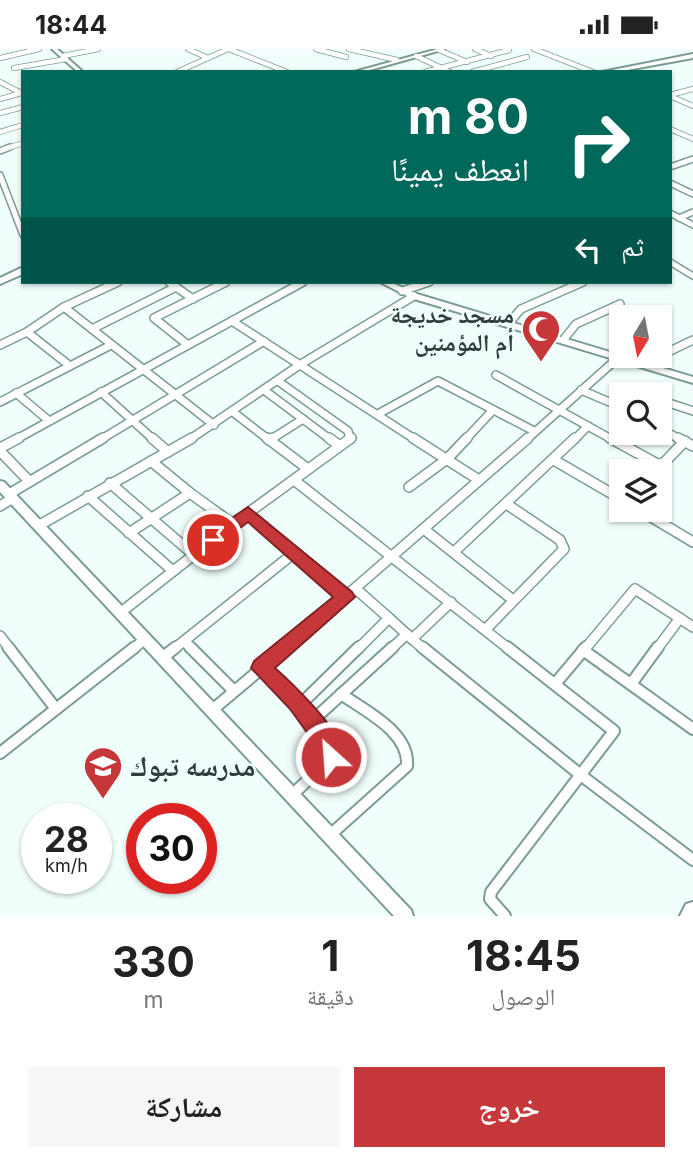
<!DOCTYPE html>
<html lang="ar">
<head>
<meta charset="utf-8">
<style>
  :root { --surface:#fff; --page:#f6f6f6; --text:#222; --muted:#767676; --accent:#c6373a }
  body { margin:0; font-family:Inter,"Noto Naskh Arabic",sans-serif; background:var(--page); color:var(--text); direction:rtl; height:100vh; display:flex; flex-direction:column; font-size:26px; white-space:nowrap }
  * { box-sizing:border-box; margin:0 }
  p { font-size:23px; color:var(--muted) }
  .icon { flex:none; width:38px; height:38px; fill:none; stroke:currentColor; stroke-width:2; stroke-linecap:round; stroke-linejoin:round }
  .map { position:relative; height:867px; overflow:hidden; direction:ltr }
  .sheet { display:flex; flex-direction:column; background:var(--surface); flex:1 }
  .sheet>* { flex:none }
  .banner { position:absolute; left:21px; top:21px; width:651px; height:214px; border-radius:0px; box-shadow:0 2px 5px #0004; direction:rtl; background:#00695c; color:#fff; overflow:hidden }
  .needle { width:46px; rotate:190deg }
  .controls { position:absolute; left:609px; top:256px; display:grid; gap:14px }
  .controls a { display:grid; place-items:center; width:63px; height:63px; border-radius:0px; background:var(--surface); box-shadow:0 2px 5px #0004; font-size:35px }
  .speed { position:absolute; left:21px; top:754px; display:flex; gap:14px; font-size:35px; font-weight:700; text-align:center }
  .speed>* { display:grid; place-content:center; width:91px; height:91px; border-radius:50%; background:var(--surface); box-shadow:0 2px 5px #0004; line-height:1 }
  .speed small { font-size:18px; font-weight:400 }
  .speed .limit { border:10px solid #d22; background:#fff; color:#111 }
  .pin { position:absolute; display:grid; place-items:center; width:60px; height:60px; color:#fff; margin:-30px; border:4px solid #fff; border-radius:50%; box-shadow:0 2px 7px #0007 }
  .me { position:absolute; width:77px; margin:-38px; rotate:334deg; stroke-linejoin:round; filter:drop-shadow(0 0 5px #0008) }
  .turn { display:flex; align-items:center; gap:24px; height:147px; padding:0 28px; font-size:32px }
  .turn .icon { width:91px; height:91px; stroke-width:2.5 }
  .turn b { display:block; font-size:49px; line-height:60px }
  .then { display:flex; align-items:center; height:66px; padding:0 28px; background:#0003; gap:14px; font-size:26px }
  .eta { display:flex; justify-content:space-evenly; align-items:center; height:119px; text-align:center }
  .eta b { font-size:42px; font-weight:700; line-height:49px }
  .primary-button { display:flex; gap:14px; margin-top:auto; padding:14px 28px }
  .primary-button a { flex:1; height:80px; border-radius:0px; background:var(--accent); color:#fff; font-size:28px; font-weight:700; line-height:80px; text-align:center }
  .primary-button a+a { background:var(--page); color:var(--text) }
  .status { display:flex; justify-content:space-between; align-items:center; height:49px; padding:0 35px; background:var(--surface); direction:ltr }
  .status svg { height:19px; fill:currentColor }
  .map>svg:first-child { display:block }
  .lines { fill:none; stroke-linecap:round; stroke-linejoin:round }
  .street-far4-casing { stroke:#7b9c96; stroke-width:6 }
  .street-far3-casing { stroke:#7b9c96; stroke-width:8 }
  .street-far2-casing { stroke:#7b9c96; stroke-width:10 }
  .street-far1-casing { stroke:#7b9c96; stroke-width:12 }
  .street-casing { stroke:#7b9c96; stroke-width:14 }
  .secondary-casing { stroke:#7b9c96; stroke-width:4 }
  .primary-casing { stroke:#7b9c96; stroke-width:4 }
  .street-far4 { stroke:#fff; stroke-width:4.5 }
  .street-far3 { stroke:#fff; stroke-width:5 }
  .street-far2 { stroke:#fff; stroke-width:7 }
  .street-far1 { stroke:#fff; stroke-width:9 }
  .street { stroke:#fff; stroke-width:10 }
  .secondary { fill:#fff; fill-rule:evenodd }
  .primary { fill:#fff; fill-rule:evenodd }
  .route { fill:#c6373a; stroke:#812426; stroke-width:2 }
  .labels { text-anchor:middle; stroke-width:5; stroke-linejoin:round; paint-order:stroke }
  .poi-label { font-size:24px; font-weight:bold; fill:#313f3c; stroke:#f1fffc; text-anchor:end }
  .near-poi-label { font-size:28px; font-weight:bold; fill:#313f3c; stroke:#f1fffc; text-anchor:start }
</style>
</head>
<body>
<div class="status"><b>18:44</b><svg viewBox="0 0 49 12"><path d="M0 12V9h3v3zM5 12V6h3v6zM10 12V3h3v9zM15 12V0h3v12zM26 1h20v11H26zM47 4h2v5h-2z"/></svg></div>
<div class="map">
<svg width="693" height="867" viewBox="0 0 693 867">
  <rect width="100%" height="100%" fill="#f1fffc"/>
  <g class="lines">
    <g class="street-far4-casing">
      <g id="street-far4">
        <polyline points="188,0 208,9"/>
        <polyline points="229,0 287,23"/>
        <polyline points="316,0 346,8"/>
        <polyline points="349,0 397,11"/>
        <polyline points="475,0 491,7"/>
        <polyline points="534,0 593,23"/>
        <polyline points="439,1 467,13"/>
        <polyline points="63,7 98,0"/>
        <polyline points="416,7 450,23"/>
        <polyline points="0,9 39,0"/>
        <polyline points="14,19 66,10"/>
        <polyline points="177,23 228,0"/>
        <polyline points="425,23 509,1"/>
        <polyline points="472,23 527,8"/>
        <polyline points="0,33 21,44"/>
        <polyline points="670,46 693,40"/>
        <polyline points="670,47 693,57"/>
        <polyline points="0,50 21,44"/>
        <polyline points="0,64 23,58"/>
        <polyline points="670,80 693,90"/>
        <polyline points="0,83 23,76"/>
        <polyline points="5,100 23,94"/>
      </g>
    </g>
    <g class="street-far3-casing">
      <g id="street-far3">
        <polyline points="0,102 10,98"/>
        <polyline points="670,118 693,110"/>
        <polyline points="0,126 23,186"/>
        <polyline points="670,134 693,145"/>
        <polyline points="670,164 693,176"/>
        <polyline points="679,169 693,163"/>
        <polyline points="670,213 693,227"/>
      </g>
    </g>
    <g class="street-far2-casing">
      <g id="street-far2">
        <polyline points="169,233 193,250"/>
        <polyline points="402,242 429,233"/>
        <polyline points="64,258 214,376"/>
        <polyline points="232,272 416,391"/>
        <polyline points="509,274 521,260 583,233"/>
        <polyline points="92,280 176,238"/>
        <polyline points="564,290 576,275 620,255"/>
        <polyline points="0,296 27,283"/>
        <polyline points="188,296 154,269 226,233"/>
        <polyline points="643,315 693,291"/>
        <polyline points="70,317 111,296"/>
        <polyline points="496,326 613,391"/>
        <polyline points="278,332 348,382 350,391"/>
        <polyline points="264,341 331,391"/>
        <polyline points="581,341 621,358"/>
        <polyline points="101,343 154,391"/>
        <polyline points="16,344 48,371"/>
        <polyline points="628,345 639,345"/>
        <polyline points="660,351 693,362"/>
        <polyline points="0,353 70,317 27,283 64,258 118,233"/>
        <polyline points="233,363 269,391"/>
        <polyline points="378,365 438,332 534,382"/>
        <polyline points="660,379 681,391"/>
        <polyline points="15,391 303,233"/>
        <polyline points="100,391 264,292"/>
        <polyline points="189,391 301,315 414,247"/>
        <polyline points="270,391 303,370"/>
        <polyline points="465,391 493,361"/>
        <polyline points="526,391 620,307"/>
        <polyline points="574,391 588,377"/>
      </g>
    </g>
    <g class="street-far1-casing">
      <g id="street-far1">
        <polyline points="152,389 168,403"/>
        <polyline points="267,389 308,420"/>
        <polyline points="329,389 340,397"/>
        <polyline points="413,389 479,431"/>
        <polyline points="610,389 661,417"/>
        <polyline points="678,389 693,397"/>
        <polyline points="269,391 273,389"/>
        <polyline points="0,399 19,389"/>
        <polyline points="0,402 29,432"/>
        <polyline points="554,411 621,450"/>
        <polyline points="151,412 190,444"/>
        <polyline points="656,422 685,392"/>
        <polyline points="294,431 509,600"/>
        <polyline points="110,434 194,506"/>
        <polyline points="409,438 447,410 467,389"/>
        <polyline points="9,445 103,389"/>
        <polyline points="88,447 173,522"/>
        <polyline points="0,457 13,449"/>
        <polyline points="638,460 693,493"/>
        <polyline points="248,464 346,548"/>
        <polyline points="38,477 192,389"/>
        <polyline points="425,481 513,551"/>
        <polyline points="129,484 190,444 233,475 351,389"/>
        <polyline points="454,503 575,389"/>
        <polyline points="356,540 389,569"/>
        <polyline points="120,564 233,475"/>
        <polyline points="486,580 564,500 560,491 508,456"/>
        <polyline points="0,587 10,600"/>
        <polyline points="184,592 192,600"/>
        <polyline points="133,600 145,590"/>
        <polyline points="174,600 294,504"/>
        <polyline points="285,600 528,389"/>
        <polyline points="358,600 389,569 412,590"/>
        <polyline points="391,600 407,585"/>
        <polyline points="424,600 412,590 451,553"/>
        <polyline points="585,600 635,540 693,578"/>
        <polyline points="657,600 680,569"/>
      </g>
    </g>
    <g class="street-casing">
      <g id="street">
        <polyline points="8,598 56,660"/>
        <polyline points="190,598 234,642"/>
        <polyline points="422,598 582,727 693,811"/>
        <polyline points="583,601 693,680"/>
        <polyline points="162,609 176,598"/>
        <polyline points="261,619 297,653 332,700 327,713 291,747"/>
        <polyline points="555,635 586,598"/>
        <polyline points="631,635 658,598"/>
        <polyline points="297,653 306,650 359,598"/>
        <polyline points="211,662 287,598"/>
        <polyline points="312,672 393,598"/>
        <polyline points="0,704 135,598"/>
        <path d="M329 787 407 717C410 683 365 662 341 645"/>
        <polyline points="505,867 490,850 491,843 614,682 507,598"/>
      </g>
    </g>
    <g class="secondary-casing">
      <g id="secondary">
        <polygon points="52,0 57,0 83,23 78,23"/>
        <polygon points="438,0 445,0 363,23 354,23"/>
        <polygon points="380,233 390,233 417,245 693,328 693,334 411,249"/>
        <polygon points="0,432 4,433 411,861 413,867 394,867 0,443"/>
      </g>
    </g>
    <g class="primary-casing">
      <g id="primary">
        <polygon points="693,5 693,9 616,23 602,23"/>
        <polygon points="23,218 23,225 0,235 0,229"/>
        <polygon points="693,853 693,867 680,867 686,855"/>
      </g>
    </g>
    <use href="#street-far4" class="street-far4"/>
    <use href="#street-far3" class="street-far3"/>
    <use href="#street-far2" class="street-far2"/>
    <use href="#street-far1" class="street-far1"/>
    <use href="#street" class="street"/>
    <use href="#secondary" class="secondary"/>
    <use href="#primary" class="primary"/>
  </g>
  <path class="route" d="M248 458 352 543 355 548 275 619C292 634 338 679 342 700 343 705 341 711 339 716L331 719 324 716 321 703 290 660 251 619 254 612 333 548 248 473 219 495H207L205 491 207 486Z"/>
  <defs>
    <g id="mosque-pin" transform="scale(2.0125)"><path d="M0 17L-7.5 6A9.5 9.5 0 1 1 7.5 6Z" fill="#c6373a" stroke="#f1fffc"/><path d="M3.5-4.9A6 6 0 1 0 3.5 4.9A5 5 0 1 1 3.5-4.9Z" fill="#fff"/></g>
    <g id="school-pin" transform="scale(2.0125)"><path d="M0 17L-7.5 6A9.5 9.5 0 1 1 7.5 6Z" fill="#c6373a" stroke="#f1fffc"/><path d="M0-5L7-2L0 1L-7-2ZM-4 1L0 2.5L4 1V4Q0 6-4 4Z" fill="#fff"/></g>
  </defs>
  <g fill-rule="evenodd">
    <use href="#mosque-pin" x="541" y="280"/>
    <use href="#school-pin" x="103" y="717"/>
  </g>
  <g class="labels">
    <g class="poi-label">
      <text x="514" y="274">مسجد خديجة<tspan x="514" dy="28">أم المؤمنين</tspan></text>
    </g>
    <g class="near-poi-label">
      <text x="130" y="727">مدرسه تبوك</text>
    </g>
  </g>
</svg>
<div class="controls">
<a><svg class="needle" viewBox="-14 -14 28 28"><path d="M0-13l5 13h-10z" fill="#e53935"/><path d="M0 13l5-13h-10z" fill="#767676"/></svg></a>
<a><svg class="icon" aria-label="search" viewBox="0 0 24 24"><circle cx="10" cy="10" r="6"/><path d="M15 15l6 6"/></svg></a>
<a><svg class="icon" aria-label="layers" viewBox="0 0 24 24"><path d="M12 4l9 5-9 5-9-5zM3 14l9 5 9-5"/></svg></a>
</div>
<div class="speed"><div>28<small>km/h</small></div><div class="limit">30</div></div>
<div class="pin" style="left:213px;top:491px;background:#d93025"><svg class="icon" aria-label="arrive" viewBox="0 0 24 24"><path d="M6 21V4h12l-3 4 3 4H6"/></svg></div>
<svg class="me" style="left:331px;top:708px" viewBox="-20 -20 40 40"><circle r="17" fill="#c6373a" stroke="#fff" stroke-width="3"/><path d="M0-11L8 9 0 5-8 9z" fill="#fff"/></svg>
<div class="banner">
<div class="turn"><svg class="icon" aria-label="right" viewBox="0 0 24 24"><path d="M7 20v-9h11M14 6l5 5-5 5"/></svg><div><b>80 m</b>انعطف يمينًا</div></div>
<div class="then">ثم<svg class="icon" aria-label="left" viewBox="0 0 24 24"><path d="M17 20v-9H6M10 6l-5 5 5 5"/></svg></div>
</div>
</div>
<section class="sheet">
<div class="eta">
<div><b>18:45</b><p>الوصول</p></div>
<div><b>1</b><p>دقيقة</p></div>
<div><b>330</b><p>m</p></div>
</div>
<div class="primary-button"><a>خروج</a><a>مشاركة</a></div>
</section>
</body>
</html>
